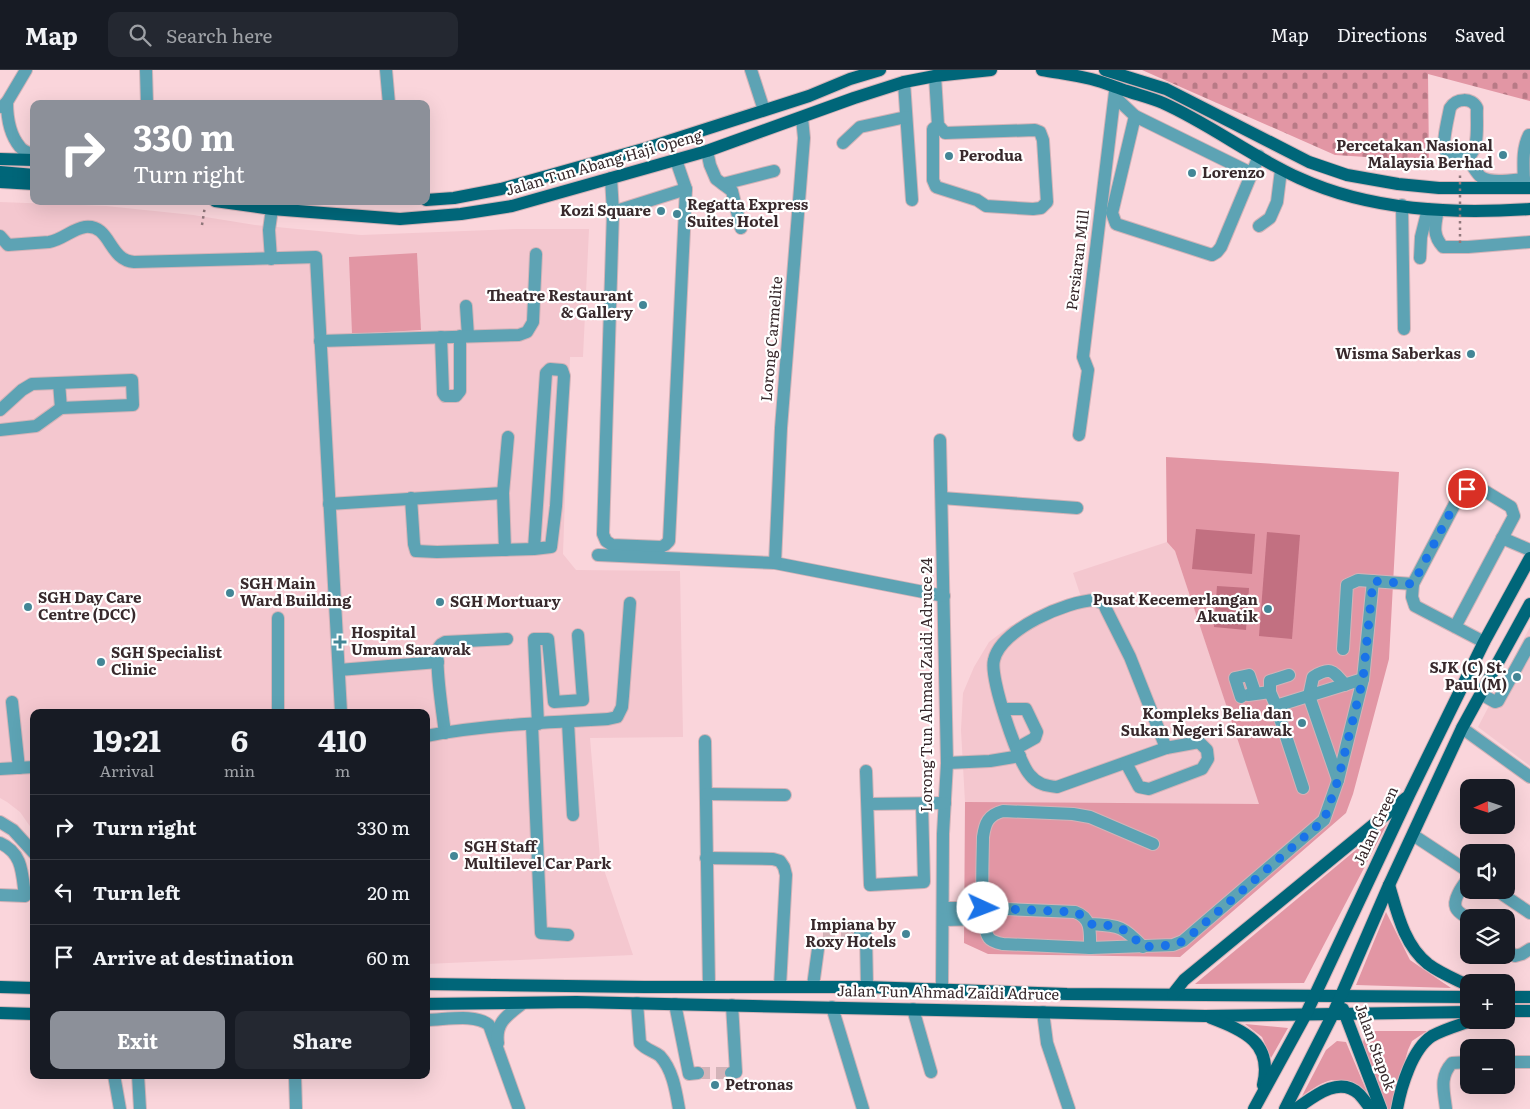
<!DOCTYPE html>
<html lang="en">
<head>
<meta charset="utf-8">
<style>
  :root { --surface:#171b24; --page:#242831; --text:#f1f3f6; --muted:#9ea1a6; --line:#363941; --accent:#8c9099 }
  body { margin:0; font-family:Literata,serif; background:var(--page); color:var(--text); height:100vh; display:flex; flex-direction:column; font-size:19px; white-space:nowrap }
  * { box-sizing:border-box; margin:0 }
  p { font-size:16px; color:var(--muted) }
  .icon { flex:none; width:28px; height:28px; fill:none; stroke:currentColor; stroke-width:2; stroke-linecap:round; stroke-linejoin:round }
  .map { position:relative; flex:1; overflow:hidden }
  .drawer { position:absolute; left:30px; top:639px; width:400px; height:370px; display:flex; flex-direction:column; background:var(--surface); border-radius:10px; box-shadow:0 5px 20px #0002 }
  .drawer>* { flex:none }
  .guide { position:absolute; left:30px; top:30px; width:400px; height:105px; border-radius:10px; box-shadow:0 5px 20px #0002; background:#8c9099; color:#fff; overflow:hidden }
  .needle { width:32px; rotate:267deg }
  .buttons { position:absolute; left:1460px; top:709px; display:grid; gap:10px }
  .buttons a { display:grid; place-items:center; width:55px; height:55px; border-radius:10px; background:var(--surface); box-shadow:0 5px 20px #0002; font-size:25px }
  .pin { position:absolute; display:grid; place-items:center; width:42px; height:42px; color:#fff; margin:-21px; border:2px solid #fff; border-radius:50%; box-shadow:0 1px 5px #0007 }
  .me { position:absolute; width:55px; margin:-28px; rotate:92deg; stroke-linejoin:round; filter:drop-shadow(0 0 4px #0008) }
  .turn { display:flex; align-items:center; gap:18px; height:105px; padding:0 20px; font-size:22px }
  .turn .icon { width:65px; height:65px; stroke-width:2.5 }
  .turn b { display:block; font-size:35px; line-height:42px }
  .eta { display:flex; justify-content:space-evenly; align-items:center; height:85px; text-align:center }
  .eta b { font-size:30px; font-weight:700; line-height:35px }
  .action { display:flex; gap:10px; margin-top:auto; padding:10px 20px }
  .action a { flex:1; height:58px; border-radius:10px; background:var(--accent); color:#fff; font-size:20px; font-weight:700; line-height:58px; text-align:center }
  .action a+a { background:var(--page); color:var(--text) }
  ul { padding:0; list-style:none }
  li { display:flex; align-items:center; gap:15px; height:65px; padding:0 20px; border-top:1px solid var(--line) }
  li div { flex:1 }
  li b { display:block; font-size:19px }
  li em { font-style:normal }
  header { display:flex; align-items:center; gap:30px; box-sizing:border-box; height:70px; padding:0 25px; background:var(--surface); border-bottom:1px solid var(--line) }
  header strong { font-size:24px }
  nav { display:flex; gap:28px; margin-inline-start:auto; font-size:18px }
  .search { width:350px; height:45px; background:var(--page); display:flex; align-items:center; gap:12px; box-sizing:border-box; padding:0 18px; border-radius:10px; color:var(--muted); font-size:19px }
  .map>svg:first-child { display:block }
  .built { fill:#f4c7cf }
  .green { fill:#e296a4 }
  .cemetery { fill:url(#cemetery-stones) }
  .water { fill:#c27081 }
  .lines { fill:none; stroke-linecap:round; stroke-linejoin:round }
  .minor-tunnel { stroke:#d3b3b8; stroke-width:12; stroke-dasharray:12 6; stroke-linecap:butt }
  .minor-casing { stroke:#d3b3b8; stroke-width:14 }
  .major-casing { stroke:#d3b3b8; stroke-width:14 }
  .path { stroke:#90777b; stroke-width:2.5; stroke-dasharray:2.5 4; stroke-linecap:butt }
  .minor { stroke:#5da3b4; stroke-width:12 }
  .major { stroke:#006679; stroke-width:12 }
  .path-bridge { stroke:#90777b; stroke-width:2.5; stroke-dasharray:2.5 4; stroke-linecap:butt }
  .route { stroke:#1a73e8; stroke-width:9; stroke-dasharray:0 16.2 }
  .poi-dot { fill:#438696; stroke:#fff; stroke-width:2 }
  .labels { text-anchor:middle; stroke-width:4.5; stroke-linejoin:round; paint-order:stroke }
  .poi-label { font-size:15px; font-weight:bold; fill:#38292c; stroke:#fff; text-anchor:start }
  .street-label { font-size:15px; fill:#38292c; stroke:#fff }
</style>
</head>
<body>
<header>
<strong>Map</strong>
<div class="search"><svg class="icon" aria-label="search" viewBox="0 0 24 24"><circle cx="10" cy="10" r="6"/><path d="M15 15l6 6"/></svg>Search here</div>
<nav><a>Map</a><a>Directions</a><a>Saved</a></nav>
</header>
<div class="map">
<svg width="1530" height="1039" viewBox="0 0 1530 1039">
  <defs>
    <pattern id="cemetery-stones" width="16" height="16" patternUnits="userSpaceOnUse" patternTransform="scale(1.25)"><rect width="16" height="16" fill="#e296a4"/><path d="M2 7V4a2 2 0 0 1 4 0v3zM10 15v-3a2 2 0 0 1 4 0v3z" fill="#b87a86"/></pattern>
  </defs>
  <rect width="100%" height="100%" fill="#fad5db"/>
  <g class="built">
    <polygon points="0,132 106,136 193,145 255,155 361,165 517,159 589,159 583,287 570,287 563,484 576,500 680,501 683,667 590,668 600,788 633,885 426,894 426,642 34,642 34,762 20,742 7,732 0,728"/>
    <polygon points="1167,472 1175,481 1260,735 965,732 961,660 963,623 974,597 989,572 1010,556 1083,533 1073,503"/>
    <polygon points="1530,557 1530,696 1478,657"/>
  </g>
  <g class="green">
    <polygon points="417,183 421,260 352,264 349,187"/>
    <polygon points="1166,387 1399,402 1389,589 1353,724 1346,743 1180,887 988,884 964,873 965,732 1259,734 1175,481 1167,472"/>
    <polygon points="1387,754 1304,913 1195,914"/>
    <polygon points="1386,842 1410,890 1451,918 1356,915"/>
    <polygon points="1245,954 1288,958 1271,988 1262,967"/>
    <polygon points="1373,961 1427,961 1412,971 1408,980 1391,1039 1384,1039 1362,976 1365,965"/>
    <path d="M1337 971 1346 972 1367 1022C1332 1006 1334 1005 1302 1026L1326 980Z"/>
  </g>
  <polygon class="cemetery" points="1142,0 1530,0 1530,31 1428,4 1429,91 1335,85"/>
  <g class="water">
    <polygon points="1196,459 1255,464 1252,504 1192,499"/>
    <polygon points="1267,462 1300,465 1292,569 1259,566"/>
    <polygon points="1217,516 1249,518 1246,560 1214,557"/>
  </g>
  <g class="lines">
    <g class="minor-tunnel">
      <polyline points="818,879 819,865 859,866"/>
      <polyline points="698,1003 731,1003"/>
    </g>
    <g class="minor-casing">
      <g id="minor">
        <polyline points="146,0 147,34"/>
        <polyline points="386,0 389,34"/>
        <polyline points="751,0 764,40"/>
        <polyline points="935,6 938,55 945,63 1035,60 1040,62 1043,70 1047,132 1041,138 1033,139 986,136 977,130 936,117 933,110 933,59 938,55"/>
        <polyline points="904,12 912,130"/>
        <polyline points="1115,27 1135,46 1112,143 1116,154 1212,185 1217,182 1221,177 1259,86"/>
        <path d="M7 32C7 48 9 64 20 77 23 81 29 83 34 85"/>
        <polyline points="2,37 7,32 26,0"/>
        <polyline points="1135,46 1253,104"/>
        <polyline points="843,73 860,57 906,47"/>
        <polyline points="707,81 710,95 716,109 732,121 741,158"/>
        <path d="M1465 89C1481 82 1476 53 1477 38 1472 27 1456 28 1450 38 1448 48 1442 72 1445 80 1449 89 1459 85 1466 89 1472 93 1475 102 1481 107 1492 114 1512 110 1524 109"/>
        <polyline points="611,108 613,142 603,464 606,471 612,475 661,477 665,475 669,471 686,119 676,90"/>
        <polyline points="723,114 774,101"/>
        <path d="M1524 116C1524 98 1521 81 1529 65"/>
        <polyline points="1402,135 1404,259"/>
        <path d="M1438 140C1435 155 1432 165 1443 177H1468L1530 172"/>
        <polyline points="613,142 686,119"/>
        <polyline points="1259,156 1270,148 1277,132 1281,100"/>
        <path d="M0 166 8 175 49 172C62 170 72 159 85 157 111 154 108 190 134 192L316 187 341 642"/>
        <polyline points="1420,188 1421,167 1428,139"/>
        <polyline points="271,189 269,160 272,139"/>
        <polyline points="466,236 468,266"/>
        <polyline points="441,267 443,323 445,326 456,326 460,321 460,266"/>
        <polyline points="320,271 519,265 527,262 533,252 536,184"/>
        <polyline points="59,313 61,338"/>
        <polyline points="0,340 22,320 32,314 132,310 133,335 61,338 36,356 0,360"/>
        <polyline points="1079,365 1088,300 1083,287 1115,22"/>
        <polyline points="940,370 947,693 943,764 942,919"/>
        <polyline points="411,428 414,474 416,481 437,482 534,479 551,477 556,436 564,306 562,300 550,299 546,303 534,479"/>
        <polyline points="942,428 1077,438"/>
        <polyline points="329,434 503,423"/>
        <polyline points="1502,468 1530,480"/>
        <polyline points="505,480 503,423 508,367"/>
        <polyline points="598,485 775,493 944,526"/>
        <polyline points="775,493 781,358 804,68 802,48"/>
        <path d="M1095 530 1104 534 1106 539 1130 587 1166 678 1057 717C1046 716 1037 714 1030 705 1018 692 989 607 994 590 1001 559 1067 531 1095 530Z"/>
        <polyline points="1455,557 1514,446 1511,437 1478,417 1467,419 1460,424 1413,514 1412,527 1415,536 1484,572"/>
        <polyline points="1343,579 1347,515 1358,510 1413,514"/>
        <polyline points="339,600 438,592"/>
        <polyline points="1270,622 1270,611 1289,605"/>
        <polyline points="1481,624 1495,632 1498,631 1530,573"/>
        <polyline points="1248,625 1270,622 1276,636"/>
        <polyline points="1241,627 1235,608 1249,605 1255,623"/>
        <polyline points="12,632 19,698"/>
        <polyline points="1003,639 1026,639 1037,662 1035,668 1017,678"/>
        <polyline points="278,642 278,548"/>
        <polyline points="568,652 573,745"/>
        <polyline points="538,654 534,569 548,569 554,632 583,630 578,565"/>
        <polyline points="532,655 541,863 568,865"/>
        <polyline points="1462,658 1530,707"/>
        <path d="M445 663C443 647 434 590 439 577 441 574 441 574 445 572L507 569"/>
        <path d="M426 666C484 655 550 652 608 649L617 647 622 637 623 626 630 533"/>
        <polyline points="705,671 709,917"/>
        <polyline points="947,693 990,691 1020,686"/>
        <polyline points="1126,693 1139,717 1149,719 1202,699 1208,689 1207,680 1199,672 1166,678"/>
        <polyline points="0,699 34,697"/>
        <polyline points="866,701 870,815 924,812 922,734"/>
        <path d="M1338 710 1309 626 1313 607C1331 596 1333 601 1345 615"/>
        <polyline points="1303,718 1276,636 1363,609"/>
        <polyline points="706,724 785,725"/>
        <polyline points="868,734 945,733"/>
        <polyline points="0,752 13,760 34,783"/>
        <polyline points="1413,765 1469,802"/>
        <path d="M0 773C23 783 22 804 25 826L0 825"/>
        <path d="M1153 774 1090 747 1073 744 1003 741C988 745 985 753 983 767 983 786 979 856 989 868 992 872 998 873 1003 874L1090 878 1173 875 1183 871 1324 750 1338 710 1363 609 1373 511"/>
        <polyline points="706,788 773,789 780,791 784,797 786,805 780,916"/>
        <path d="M1469 807C1464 814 1452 829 1456 838 1458 843 1465 846 1469 849"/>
        <polyline points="1496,820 1530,843"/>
        <path d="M944 838H983L1075 842C1092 848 1090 862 1090 878"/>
        <polyline points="944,850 983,849"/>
        <path d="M1090 854C1119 856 1122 855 1143 877"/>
        <polyline points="859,866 866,866 867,917"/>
        <polyline points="1506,879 1515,886 1522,884 1530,879"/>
        <polyline points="813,916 818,879"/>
        <path d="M637 933 640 973C646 980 654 981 660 986 673 1000 676 1022 679 1039"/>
        <polyline points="675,934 689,1004 698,1003"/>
        <polyline points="832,937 863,1039"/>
        <polyline points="913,939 931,1002"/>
        <polyline points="1043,942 1047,973 1069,1039"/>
        <path d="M426 950C445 950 475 943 489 955L519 1039"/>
        <path d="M498 973C495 952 508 945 523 933"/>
        <polyline points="1506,992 1530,992"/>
        <polyline points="731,1003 736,1002 732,935"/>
        <polyline points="114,1005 120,1039"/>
        <polyline points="138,1005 140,1039"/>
        <polyline points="295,1005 296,1039"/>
        <path d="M1446 1039C1444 1021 1439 1007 1452 993L1469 992"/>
      </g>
    </g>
    <g class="major-casing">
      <g id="major">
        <path d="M1042 0C1058 3 1075 5 1091 9 1103 12 1115 17 1127 21 1139 25 1151 28 1163 33 1210 54 1252 87 1299 108 1371 141 1453 144 1530 139"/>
        <polyline points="1105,0 1166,19 1309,92 1347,105 1398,114 1439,118 1530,118"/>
        <polyline points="0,89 34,90"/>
        <polyline points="0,102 34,105"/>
        <polyline points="0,112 34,114"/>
        <polyline points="426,130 454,128 501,119 647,78 809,26 850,9 880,0"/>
        <polyline points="215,131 272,139 400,149 461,144 512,136 707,81 854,28 904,12 935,6 991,0"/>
        <path d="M1389 815C1397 842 1404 875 1428 894 1440 903 1455 909 1469 916"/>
        <polyline points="426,914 644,917 867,917 1067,924 1469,927"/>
        <polyline points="0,917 34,918"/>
        <polyline points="1173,924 1184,910 1406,728"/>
        <polyline points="1506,927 1530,927"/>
        <polyline points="426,934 576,932 1205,946 1469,942"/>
        <polyline points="1343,939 1381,1039"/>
        <polyline points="1506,941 1530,941"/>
        <polyline points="0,943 34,944"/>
        <path d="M1211 948C1245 961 1273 973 1263 1015"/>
        <polyline points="1254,1039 1306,944 1409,725 1484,572 1530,488"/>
        <polyline points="1285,1039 1333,944 1389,815 1462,658 1530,534"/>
        <path d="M1296 1039C1313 1027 1339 1005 1359 1024 1363 1028 1367 1034 1371 1039"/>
        <path d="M1397 1039C1401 1017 1412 979 1432 966 1444 959 1460 955 1473 950"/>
      </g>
    </g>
    <polyline class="path" points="202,155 205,136"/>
    <use href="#minor" class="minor"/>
    <use href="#major" class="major"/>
    <polyline class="path-bridge" points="1460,173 1460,104"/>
  </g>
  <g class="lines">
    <path class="route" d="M983 838 1075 842 1083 846 1090 854C1119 856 1122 855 1143 877L1173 875 1184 871 1310 762 1324 750 1338 710 1363 609 1373 511 1413 514 1460 424 1467 419"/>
  </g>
  <g class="poi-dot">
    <circle cx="1503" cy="85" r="5"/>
    <circle cx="949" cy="86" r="5"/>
    <circle cx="1192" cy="103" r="5"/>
    <circle cx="661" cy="141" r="5"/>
    <circle cx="677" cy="144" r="5"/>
    <circle cx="643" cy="235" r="5"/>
    <circle cx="1471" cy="284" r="5"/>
    <circle cx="230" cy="523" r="5"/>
    <circle cx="440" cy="532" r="5"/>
    <circle cx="28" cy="537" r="5"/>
    <circle cx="1268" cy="539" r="5"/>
    <path d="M337.5 564.5h5v5h5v5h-5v5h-5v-5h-5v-5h5z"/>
    <circle cx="101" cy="592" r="5"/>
    <circle cx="1517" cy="607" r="5"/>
    <circle cx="1302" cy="653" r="5"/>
    <circle cx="454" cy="786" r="5"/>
    <circle cx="906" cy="864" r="5"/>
    <circle cx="715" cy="1015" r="5"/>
  </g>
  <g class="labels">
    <g class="poi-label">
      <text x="1493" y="81" text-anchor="end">Percetakan Nasional<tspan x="1493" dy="17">Malaysia Berhad</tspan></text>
      <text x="959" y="91">Perodua</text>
      <text x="1202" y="108">Lorenzo</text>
      <text x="687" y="140">Regatta Express<tspan x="687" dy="17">Suites Hotel</tspan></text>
      <text x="651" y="146" text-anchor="end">Kozi Square</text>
      <text x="633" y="231" text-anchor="end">Theatre Restaurant<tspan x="633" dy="17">&amp; Gallery</tspan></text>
      <text x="1461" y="289" text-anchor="end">Wisma Saberkas</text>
      <text x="240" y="519">SGH Main<tspan x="240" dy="17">Ward Building</tspan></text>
      <text x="38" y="533">SGH Day Care<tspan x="38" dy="17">Centre (DCC)</tspan></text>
      <text x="1258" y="535" text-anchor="end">Pusat Kecemerlangan<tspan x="1258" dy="17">Akuatik</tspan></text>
      <text x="450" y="537">SGH Mortuary</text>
      <text x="351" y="568">Hospital<tspan x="351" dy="17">Umum Sarawak</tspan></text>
      <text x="111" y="588">SGH Specialist<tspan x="111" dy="17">Clinic</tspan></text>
      <text x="1507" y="603" text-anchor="end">SJK (C) St.<tspan x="1507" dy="17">Paul (M)</tspan></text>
      <text x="1292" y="649" text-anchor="end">Kompleks Belia dan<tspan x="1292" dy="17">Sukan Negeri Sarawak</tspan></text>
      <text x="464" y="782">SGH Staff<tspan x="464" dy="17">Multilevel Car Park</tspan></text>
      <text x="896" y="860" text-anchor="end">Impiana by<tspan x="896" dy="17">Roxy Hotels</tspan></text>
      <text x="725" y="1020">Petronas</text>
    </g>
    <g class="street-label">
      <text transform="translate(604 93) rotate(-16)" y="5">Jalan Tun Abang Haji Openg</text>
      <text transform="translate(1078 190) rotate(-83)" y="5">Persiaran Mill</text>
      <text transform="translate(772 269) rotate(-85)" y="5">Lorong Carmelite</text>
      <text transform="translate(927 615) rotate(-90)" y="5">Lorong Tun Ahmad Zaidi Adruce 24</text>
      <text transform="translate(1376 756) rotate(-65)" y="5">Jalan Green</text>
      <text transform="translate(948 923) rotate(1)" y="5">Jalan Tun Ahmad Zaidi Adruce</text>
      <text transform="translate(1375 977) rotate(70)" y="5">Jalan Stapok</text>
    </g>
  </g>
</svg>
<div class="buttons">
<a><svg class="needle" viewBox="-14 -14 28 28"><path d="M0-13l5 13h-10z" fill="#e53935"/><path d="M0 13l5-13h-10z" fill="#9ea1a6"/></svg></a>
<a><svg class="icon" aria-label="sound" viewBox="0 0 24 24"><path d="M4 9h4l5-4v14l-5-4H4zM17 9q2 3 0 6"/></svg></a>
<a><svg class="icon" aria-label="layers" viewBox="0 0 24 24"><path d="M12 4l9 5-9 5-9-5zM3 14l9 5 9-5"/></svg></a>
<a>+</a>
<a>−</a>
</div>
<div class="pin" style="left:1467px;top:419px;background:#d93025"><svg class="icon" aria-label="arrive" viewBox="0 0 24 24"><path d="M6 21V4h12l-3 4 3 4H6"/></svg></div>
<svg class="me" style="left:983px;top:838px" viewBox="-20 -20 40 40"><circle r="19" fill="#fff"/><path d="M0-13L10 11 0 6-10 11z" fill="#1a73e8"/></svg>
<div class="guide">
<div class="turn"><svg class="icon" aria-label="right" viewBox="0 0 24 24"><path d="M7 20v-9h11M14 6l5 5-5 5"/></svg><div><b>330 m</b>Turn right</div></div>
</div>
<section class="drawer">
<div class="eta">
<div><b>19:21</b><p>Arrival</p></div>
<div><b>6</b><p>min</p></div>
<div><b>410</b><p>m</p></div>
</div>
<ul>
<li><svg class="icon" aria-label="right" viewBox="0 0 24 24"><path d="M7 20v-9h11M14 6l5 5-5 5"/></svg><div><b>Turn right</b></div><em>330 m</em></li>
<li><svg class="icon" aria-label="left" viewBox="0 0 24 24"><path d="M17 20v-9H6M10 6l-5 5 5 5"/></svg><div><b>Turn left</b></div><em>20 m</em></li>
<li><svg class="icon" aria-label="arrive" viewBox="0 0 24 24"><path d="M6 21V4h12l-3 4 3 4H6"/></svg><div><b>Arrive at destination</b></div><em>60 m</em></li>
</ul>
<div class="action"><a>Exit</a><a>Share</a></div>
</section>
</div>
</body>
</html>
